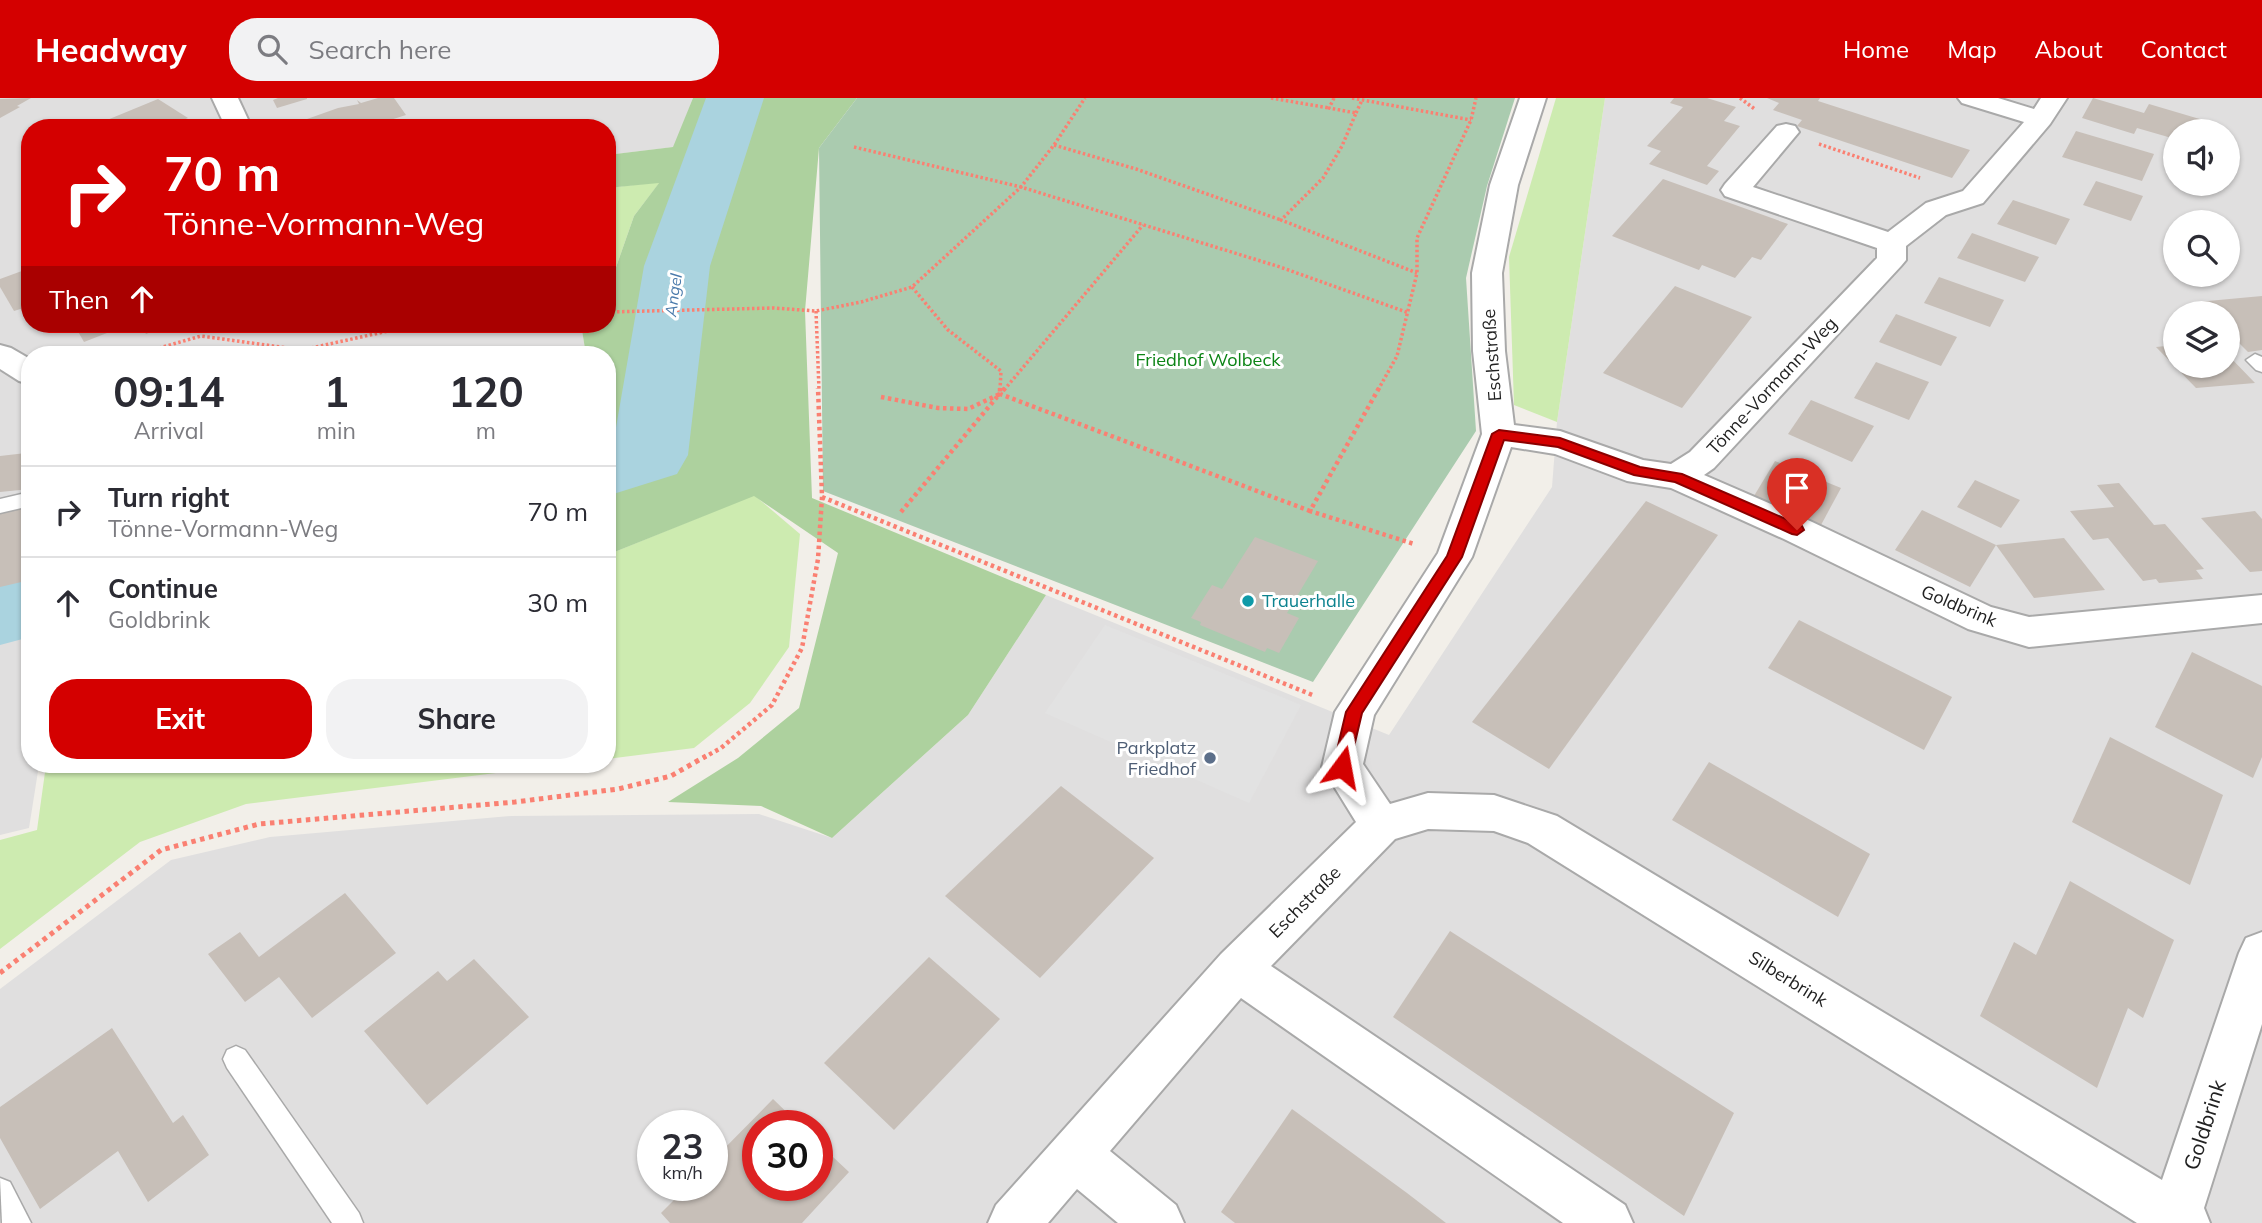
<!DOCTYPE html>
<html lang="en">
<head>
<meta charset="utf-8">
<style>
  :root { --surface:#fff; --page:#f2f2f3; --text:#2b2b33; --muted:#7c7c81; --line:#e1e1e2; --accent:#d40000 }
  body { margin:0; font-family:Mulish,sans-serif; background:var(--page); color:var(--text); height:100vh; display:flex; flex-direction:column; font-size:26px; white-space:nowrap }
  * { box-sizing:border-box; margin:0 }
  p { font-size:23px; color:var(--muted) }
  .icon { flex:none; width:38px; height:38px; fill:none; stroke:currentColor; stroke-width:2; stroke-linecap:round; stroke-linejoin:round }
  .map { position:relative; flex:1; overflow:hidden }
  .side { position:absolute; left:21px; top:248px; width:595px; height:427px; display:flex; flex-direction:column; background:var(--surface); border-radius:28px; box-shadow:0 2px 5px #0004 }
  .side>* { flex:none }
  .banner { position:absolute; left:21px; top:21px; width:595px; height:214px; border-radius:28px; box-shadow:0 2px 5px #0004; background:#d40000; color:#fff; overflow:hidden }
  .buttons { position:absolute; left:2163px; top:21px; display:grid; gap:14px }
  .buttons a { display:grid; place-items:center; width:77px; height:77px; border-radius:50%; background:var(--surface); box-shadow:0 2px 5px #0004; font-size:35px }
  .speed { position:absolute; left:637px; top:1012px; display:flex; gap:14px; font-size:35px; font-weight:700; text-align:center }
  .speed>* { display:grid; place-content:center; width:91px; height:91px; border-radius:50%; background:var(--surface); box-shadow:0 2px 5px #0004; line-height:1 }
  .speed small { font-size:18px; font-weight:400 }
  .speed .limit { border:10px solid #d22; background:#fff; color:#111 }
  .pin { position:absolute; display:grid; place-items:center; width:60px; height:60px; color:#fff; margin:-72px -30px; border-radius:50% 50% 50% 0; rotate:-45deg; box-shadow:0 0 7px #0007 }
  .pin .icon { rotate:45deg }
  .me { position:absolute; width:77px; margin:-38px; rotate:13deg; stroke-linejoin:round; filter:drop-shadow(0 0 5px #0008) }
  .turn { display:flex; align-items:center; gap:24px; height:147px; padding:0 28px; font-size:32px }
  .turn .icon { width:91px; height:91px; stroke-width:2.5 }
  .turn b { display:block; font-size:49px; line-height:60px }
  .then { display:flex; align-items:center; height:66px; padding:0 28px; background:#0003; gap:14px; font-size:26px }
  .eta { display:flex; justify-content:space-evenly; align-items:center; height:119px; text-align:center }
  .eta b { font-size:42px; font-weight:700; line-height:49px }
  .action { display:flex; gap:14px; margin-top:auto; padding:14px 28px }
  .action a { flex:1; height:80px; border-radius:28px; background:var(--accent); color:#fff; font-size:28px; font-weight:700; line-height:80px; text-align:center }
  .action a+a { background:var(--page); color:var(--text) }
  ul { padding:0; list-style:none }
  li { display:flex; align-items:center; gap:21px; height:91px; padding:0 28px; border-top:2px solid var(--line) }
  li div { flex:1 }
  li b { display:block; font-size:26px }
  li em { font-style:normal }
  header { display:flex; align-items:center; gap:42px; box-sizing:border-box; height:98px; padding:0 35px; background:var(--accent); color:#fff }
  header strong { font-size:33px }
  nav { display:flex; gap:38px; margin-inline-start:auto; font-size:24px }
  .search { width:490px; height:63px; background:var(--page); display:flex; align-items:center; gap:18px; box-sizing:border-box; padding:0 24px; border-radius:28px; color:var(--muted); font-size:26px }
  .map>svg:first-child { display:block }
  .residential { fill:#e0dfdf; fill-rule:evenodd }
  .grass { fill:#cdebb0 }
  .forest { fill:#add19e }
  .cemetery { fill:#aacbaf }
  .parking { fill:#e2e2e2 }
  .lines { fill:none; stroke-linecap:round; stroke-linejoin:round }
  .river { fill:#aad3df; fill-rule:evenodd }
  .building { fill:#c7bfb8 }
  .service-casing { stroke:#a9a9a9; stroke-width:3 }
  .minor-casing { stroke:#a9a9a9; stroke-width:4 }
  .path-far2 { stroke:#fa8072; stroke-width:3.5; stroke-dasharray:2.5 2.5; stroke-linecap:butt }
  .path-far1 { stroke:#fa8072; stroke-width:4.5; stroke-dasharray:3.5 3.5; stroke-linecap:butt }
  .path { stroke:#fa8072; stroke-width:5; stroke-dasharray:4.5 4.5; stroke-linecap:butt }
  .service { fill:#fff; fill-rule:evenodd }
  .minor { fill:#fff; fill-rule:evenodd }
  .route { fill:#d40000; stroke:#8a0000; stroke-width:2 }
  .culture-dot { fill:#0f9aa8; stroke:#fff; stroke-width:2.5 }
  .service-dot { fill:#5c6f8a; stroke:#fff; stroke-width:2.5 }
  .labels { text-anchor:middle; stroke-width:6; stroke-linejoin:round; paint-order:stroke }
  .far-water-label { font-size:16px; font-style:italic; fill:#4a7aab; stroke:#fff }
  .street-label { font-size:18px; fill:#222; stroke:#fff }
  .park-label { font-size:18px; fill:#0c8416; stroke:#fff }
  .culture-label { font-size:18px; fill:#0d838f; stroke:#fff; text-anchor:start }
  .service-label { font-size:18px; fill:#4e5e75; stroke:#fff; text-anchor:end }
  .near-street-label { font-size:21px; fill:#222; stroke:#fff }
</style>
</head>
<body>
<header>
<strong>Headway</strong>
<div class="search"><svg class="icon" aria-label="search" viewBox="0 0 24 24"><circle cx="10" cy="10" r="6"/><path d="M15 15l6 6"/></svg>Search here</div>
<nav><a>Home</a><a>Map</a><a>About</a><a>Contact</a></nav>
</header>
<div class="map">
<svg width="2262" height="1125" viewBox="0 0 2262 1125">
  <rect width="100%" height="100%" fill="#f2efe9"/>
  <g class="residential">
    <polygon points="0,0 693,0 674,49 607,57 607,30 30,30 30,226 581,226 586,257 30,257 30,483 0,490"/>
    <path d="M1605 0H2262V1125H0V891L171 762 270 739 511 718 759 716 832 740 968 617 1046 497 1389 637 1552 389 1557 324ZM2175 33H2228V86H2175ZM2175 124H2228V177H2175ZM2175 215H2228V268H2175ZM653 1027H712V1087H653ZM758 1027H817V1087H758Z"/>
    <polygon points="0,533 30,542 30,667 39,667 29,730 0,737"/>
  </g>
  <g class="grass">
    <polygon points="1556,0 1605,0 1557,324 1514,307 1509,159"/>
    <polygon points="660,84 634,118 607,195 607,90"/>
    <polygon points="754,397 800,436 789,549 750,605 694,650 607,661 607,457"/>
    <polygon points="46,667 560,667 246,706 140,744 0,851 0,742 37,732"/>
  </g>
  <polygon class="forest" points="693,0 857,0 819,50 805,213 812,400 1046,497 968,617 832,740 761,708 668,704 738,660 799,610 838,455 754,398 607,457 607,382 669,359 683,219 648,219 638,314 615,350 607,353 607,257 586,257 581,226 607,226 607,195 634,118 659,85 607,90 607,57 673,49"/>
  <polygon class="cemetery" points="857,0 1515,0 1487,88 1466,180 1476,333 1313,584 823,393 819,50"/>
  <polygon class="parking" points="1105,527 1301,607 1249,705 1045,615"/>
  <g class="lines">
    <g class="river">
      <polygon points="706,0 764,0 710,168 688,357 677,376 607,398 607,343 614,341 644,168"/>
      <polygon points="30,473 30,539 0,547 0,481"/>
    </g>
  </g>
  <g class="building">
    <polygon points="31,0 17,8 20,9 0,20 0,1"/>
    <polygon points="278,0 307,0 307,1 277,10 273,2"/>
    <polygon points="378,0 394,0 406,17 365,30 295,30 293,26 338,10 359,6 357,2 361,5"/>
    <polygon points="1674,0 1707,0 1736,9 1724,23 1740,28 1707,68 1719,73 1707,87 1649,66 1661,53 1647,48 1683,9 1670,5"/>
    <polygon points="1767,0 1820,0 1818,3 1970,52 1952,80 1797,28 1802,22 1773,12 1779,5"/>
    <polygon points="2093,0 2144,15 2149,6 2203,22 2198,33 2175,33 2175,41 2137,30 2134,36 2082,20"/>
    <polygon points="158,1 188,20 164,30 117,30 107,22"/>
    <polygon points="2076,33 2154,56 2142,83 2062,59"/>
    <polygon points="1663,81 1788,126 1761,162 1752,159 1735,180 1702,167 1699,172 1612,138"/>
    <polygon points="2096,83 2143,98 2131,123 2083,107"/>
    <polygon points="2013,102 2070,121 2056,147 1997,126"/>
    <polygon points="1972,135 2039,159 2025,184 1957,160"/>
    <polygon points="30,170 30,208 14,213 0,189 0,181"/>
    <polygon points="1939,179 2004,202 1990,229 1924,205"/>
    <polygon points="1675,188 1752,219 1682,310 1603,275"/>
    <polygon points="2262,198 2262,252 2248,254 2228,234 2228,215 2208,215 2197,204"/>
    <polygon points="1896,216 1957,239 1941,268 1879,244"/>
    <polygon points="76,226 130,226 84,244 76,230 78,229"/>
    <polygon points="140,226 171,226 146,236"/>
    <polygon points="2175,247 2175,268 2228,268 2228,257 2255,285 2196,290 2156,249"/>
    <polygon points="1876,264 1929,284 1909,322 1854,300"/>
    <polygon points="1811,302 1874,328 1852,364 1788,336"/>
    <polygon points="26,355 23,359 30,358 30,391 0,394 0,358"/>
    <polygon points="1775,363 1841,390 1821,427 1754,398"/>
    <polygon points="1975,382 2020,402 2001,430 1957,409"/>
    <polygon points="2119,385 2154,427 2165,426 2204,471 2196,472 2203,481 2159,485 2156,481 2143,483 2108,440 2093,442 2070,413 2114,409 2097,387"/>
    <polygon points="1646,403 1718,437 1549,671 1472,624"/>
    <polygon points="30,408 30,482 0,489 0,415"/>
    <polygon points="1922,412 1996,447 1970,489 1895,452"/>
    <polygon points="2255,413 2262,421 2262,473 2250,474 2201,420"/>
    <polygon points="1255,439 1318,463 1287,515 1299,520 1279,555 1267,550 1265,554 1200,527 1201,524 1191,520 1212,487 1222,491"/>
    <polygon points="2064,440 2105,492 2034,500 1996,447"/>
    <polygon points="1799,522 1952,599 1924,652 1768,570"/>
    <polygon points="2192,554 2262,588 2262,659 2253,680 2155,629"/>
    <polygon points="2110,639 2223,697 2190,787 2072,724"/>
    <polygon points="1709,664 1870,756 1838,819 1672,722"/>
    <polygon points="1061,688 1154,760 1040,880 945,798"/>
    <polygon points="2070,783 2174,842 2143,920 2128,910 2097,990 1980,918 2014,844 2036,857"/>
    <polygon points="345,795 396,855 312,920 279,879 245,904 208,856 240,834 259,859"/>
    <polygon points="1450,833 1734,1015 1684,1118 1393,919"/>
    <polygon points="929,859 1000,921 894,1032 824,965"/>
    <polygon points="474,861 529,919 427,1007 364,933 438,873 447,883"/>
    <polygon points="112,930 173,1025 183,1017 209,1057 148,1104 118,1053 40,1111 0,1040 0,1009"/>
    <polygon points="773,1001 800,1027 758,1027 758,1087 817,1087 817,1044 849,1074 802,1125 670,1125 661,1115 689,1087 712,1087 712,1063"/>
    <polygon points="1292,1011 1407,1095 1446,1125 1235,1125 1221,1114"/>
  </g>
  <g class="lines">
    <g class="service-casing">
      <g id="service">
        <polygon points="2255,256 2262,259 2262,274 2256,272 2246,262"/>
        <polygon points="30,394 30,408 0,415 0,401"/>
        <polygon points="236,948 245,952 359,1115 363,1125 332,1125 227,970 223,961 227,952"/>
        <polygon points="0,1080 10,1084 31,1125 2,1125"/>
      </g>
    </g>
    <g class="minor-casing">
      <g id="minor">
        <polygon points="212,0 238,0 252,30 226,30"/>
        <polygon points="1520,0 1546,0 1518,87 1502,175 1505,253 1514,327 1560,333 1643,362 1671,366 1690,354 1877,160 1877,150 1725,98 1721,92 1725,86 1777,28 1786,26 1795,28 1799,34 1753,89 1888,134 1926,105 1963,93 2024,24 1962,5 1958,0 1998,0 2034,11 2041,0 2067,0 2050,26 1983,105 1946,117 1906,148 1906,162 1901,168 1714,370 1704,377 1810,423 1991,509 2029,519 2262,497 2262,525 2029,549 1968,531 1784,441 1671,390 1627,383 1555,356 1511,349 1472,459 1374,617 1363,666 1390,706 1428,695 1494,697 1557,718 2162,1082 2239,855 2246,840 2262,834 2262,926 2204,1110 2210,1125 2137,1125 1528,745 1494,733 1428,731 1395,741 1271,868 1625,1107 1633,1125 1563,1125 1241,900 1110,1053 1176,1107 1184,1125 1118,1125 1077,1091 1048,1125 988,1125 996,1107 1221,856 1356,724 1322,669 1335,614 1438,455 1482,336 1473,253 1472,175 1490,87"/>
        <polygon points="0,247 11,250 30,261 30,286 19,283 0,271"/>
      </g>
    </g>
    <g class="path-far2">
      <polyline points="1271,0 1329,10"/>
      <polyline points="1334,0 1329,10 1356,15 1342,48 1323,80 1281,122 1417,175"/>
      <polyline points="1352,0 1471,22"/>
      <polyline points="1740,0 1756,12"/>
      <polyline points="1356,15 1362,2"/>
      <polyline points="1819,46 1920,80"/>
      <polyline points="1054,47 1136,71 1281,122"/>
      <polyline points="854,49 1021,89 1280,169 1409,215"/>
      <polyline points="912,189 948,232 1001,273 1000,292"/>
      <polyline points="816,213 819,292"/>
      <polyline points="607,214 774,210 816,213 861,204 912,189 1021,89 1054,47 1085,0"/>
      <polyline points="135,257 201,238 302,252 420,226"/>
      <polyline points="1004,292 1143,127"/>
      <polyline points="1378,292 1397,258 1417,175 1417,140 1471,22 1476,0"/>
    </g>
    <g class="path-far1">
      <polyline points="1005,290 1000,296 1310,413"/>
      <polyline points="1379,290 1310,413 1414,446"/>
      <polyline points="881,299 938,310 968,311 1000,296 1000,290"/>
      <polyline points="822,399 1315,598"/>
      <polyline points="901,414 997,299"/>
      <polyline points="703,660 721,650 772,607 802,550 818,461 822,399 818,290"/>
    </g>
    <polyline class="path" points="0,875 161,752 259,726 515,704 618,691 671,678 706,658"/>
    <use href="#service" class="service"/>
    <use href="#minor" class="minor"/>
  </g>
  <polygon class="route" points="1499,332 1560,340 1640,369 1682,376 1802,428 1804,432 1797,437 1792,436 1675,384 1634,377 1558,349 1504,342 1462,459 1362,615 1348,674 1342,676 1336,674 1333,669 1346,614 1447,458 1492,336"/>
  <circle class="culture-dot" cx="1248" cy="503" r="7"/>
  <circle class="service-dot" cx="1210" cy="660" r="7"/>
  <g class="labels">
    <g class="far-water-label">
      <text transform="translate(673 197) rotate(-82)" y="6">Angel</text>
    </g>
    <g class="street-label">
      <text transform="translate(1492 257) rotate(-94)" y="6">Eschstraße</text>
      <text transform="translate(1772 288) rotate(-47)" y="6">Tönne-Vormann-Weg</text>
      <text transform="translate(1959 508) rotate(23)" y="6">Goldbrink</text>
      <text transform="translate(1305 804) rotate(-45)" y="6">Eschstraße</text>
      <text transform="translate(1788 881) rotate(32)" y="6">Silberbrink</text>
    </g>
    <g class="park-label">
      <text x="1208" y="268">Friedhof Wolbeck</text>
    </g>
    <g class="culture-label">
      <text x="1262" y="509">Trauerhalle</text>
    </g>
    <g class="service-label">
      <text x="1196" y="656">Parkplatz<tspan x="1196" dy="21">Friedhof</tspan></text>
    </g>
    <g class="near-street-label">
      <text transform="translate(2205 1027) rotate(-72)" y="7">Goldbrink</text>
    </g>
  </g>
</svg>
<div class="buttons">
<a><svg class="icon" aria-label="sound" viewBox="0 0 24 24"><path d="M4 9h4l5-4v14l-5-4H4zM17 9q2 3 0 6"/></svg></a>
<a><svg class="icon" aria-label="search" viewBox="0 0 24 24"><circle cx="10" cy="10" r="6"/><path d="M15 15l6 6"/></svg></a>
<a><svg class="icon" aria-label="layers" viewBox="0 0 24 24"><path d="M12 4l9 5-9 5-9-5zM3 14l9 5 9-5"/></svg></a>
</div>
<div class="speed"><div>23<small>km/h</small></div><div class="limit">30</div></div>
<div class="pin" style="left:1797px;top:432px;background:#d93025"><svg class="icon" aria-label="arrive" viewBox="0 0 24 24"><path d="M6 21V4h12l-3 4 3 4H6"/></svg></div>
<svg class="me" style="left:1342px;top:669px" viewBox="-20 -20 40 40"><path d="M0-17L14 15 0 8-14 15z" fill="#d40000" stroke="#fff" stroke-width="4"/></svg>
<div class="banner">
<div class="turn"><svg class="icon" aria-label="right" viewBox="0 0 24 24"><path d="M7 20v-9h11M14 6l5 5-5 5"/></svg><div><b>70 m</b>Tönne-Vormann-Weg</div></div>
<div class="then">Then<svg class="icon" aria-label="ahead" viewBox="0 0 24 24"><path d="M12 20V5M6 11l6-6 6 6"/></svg></div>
</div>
<section class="side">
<div class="eta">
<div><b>09:14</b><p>Arrival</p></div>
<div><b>1</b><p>min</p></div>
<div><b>120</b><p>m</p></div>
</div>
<ul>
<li><svg class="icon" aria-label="right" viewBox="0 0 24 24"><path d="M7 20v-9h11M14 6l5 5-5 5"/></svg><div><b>Turn right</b><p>Tönne-Vormann-Weg</p></div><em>70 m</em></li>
<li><svg class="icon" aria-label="ahead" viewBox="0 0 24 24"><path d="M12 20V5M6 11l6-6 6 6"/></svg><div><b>Continue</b><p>Goldbrink</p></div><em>30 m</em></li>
</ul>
<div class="action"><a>Exit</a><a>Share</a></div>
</section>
</div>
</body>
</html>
